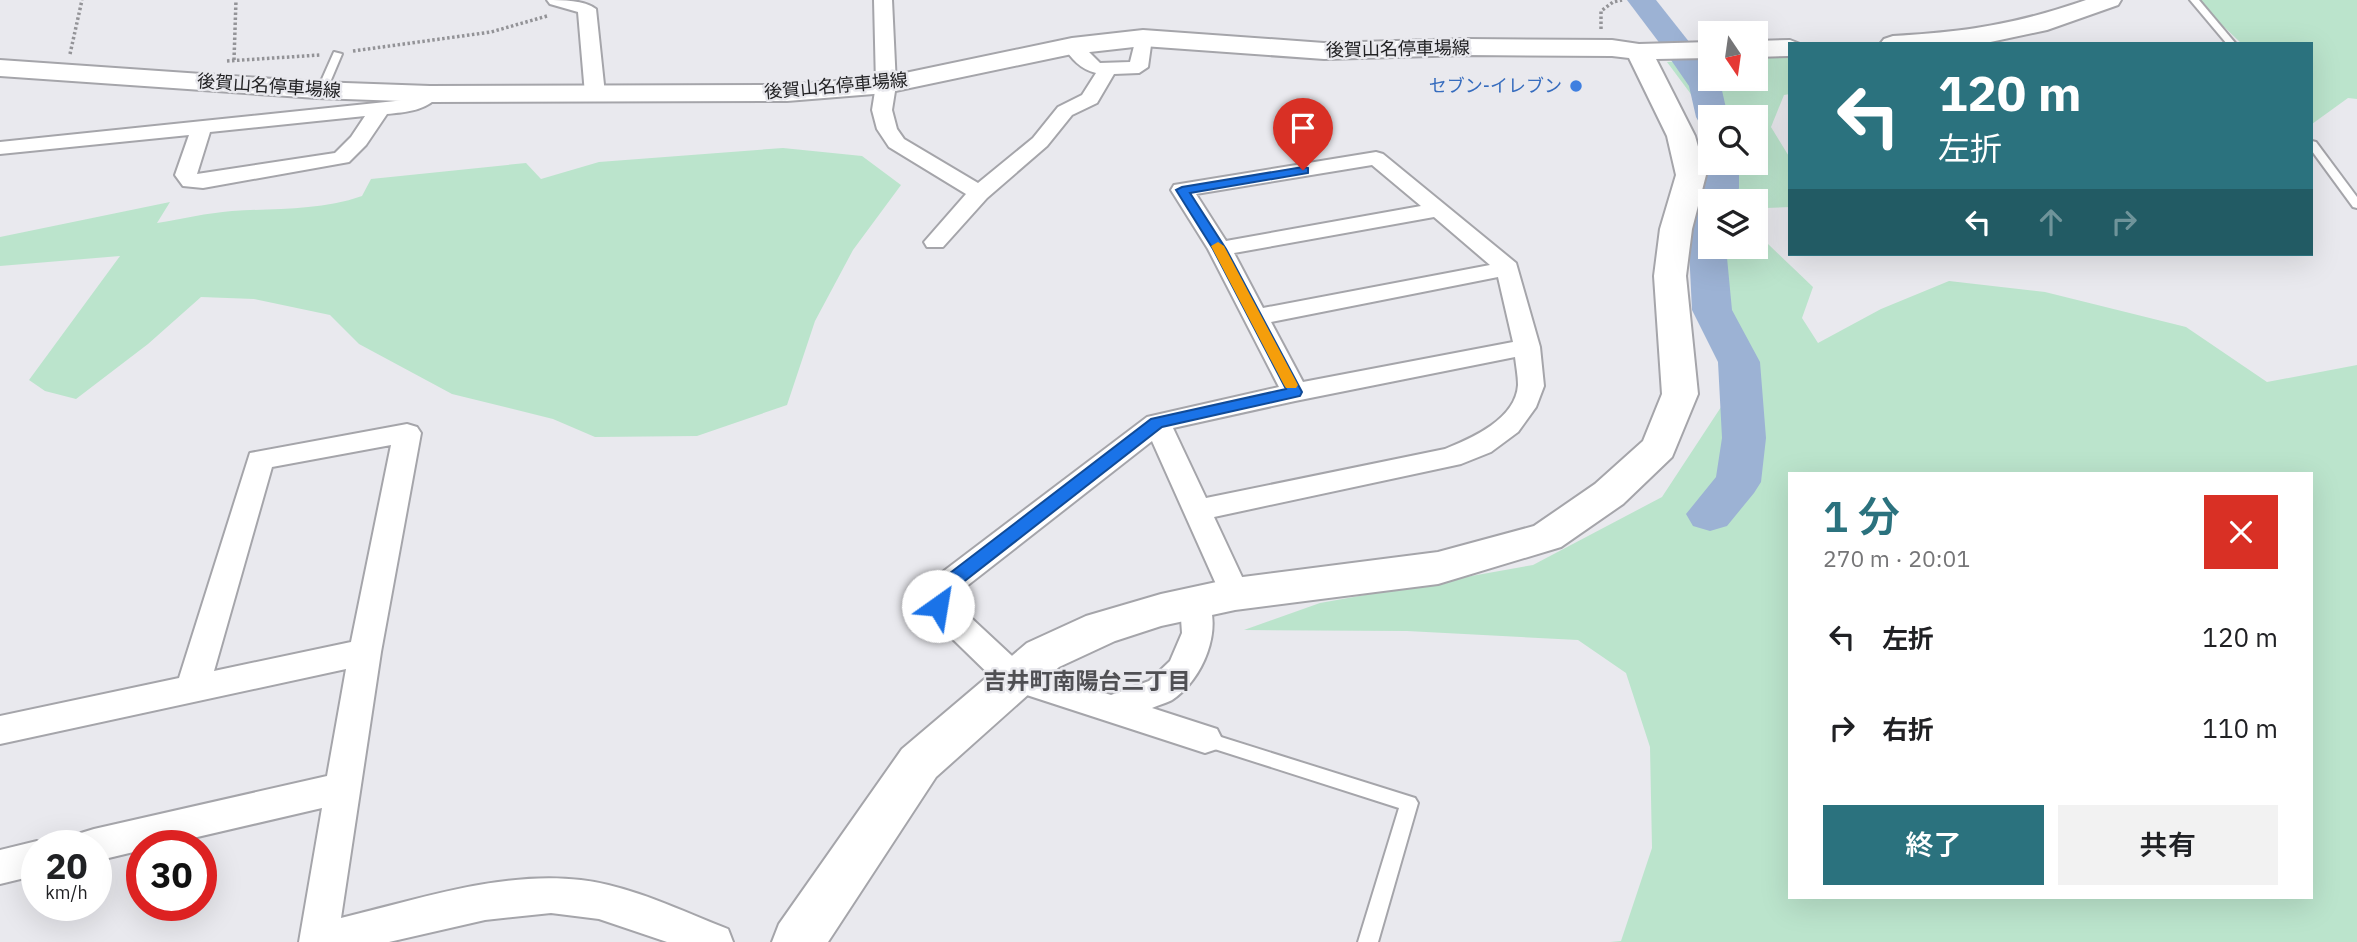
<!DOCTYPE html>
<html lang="ja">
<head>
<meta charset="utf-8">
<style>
  :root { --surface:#fff; --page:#f2f2f2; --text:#202124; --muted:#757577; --accent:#2b727e }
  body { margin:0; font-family:"IBM Plex Sans","Noto Sans JP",sans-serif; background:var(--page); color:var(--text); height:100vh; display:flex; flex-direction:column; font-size:26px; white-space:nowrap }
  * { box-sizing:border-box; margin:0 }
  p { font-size:23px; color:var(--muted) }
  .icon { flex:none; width:38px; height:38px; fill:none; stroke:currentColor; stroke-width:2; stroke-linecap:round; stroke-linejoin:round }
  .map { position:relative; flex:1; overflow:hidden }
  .side { position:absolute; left:1788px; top:472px; width:525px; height:427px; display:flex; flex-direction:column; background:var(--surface); border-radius:0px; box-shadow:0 7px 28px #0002 }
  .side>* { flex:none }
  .banner { position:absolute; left:1788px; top:42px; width:525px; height:214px; border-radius:0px; box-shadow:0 7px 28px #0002; background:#2b727e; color:#fff; overflow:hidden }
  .needle { width:46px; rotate:167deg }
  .fabs { position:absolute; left:1698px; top:21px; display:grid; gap:14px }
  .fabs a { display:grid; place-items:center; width:70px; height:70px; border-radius:0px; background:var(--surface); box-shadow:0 7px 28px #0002; font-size:35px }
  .speed { position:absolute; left:21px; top:830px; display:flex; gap:14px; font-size:35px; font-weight:700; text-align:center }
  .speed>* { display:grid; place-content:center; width:91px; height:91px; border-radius:50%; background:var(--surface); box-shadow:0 7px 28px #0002; line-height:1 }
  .speed small { font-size:18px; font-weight:400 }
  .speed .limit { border:10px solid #d22; background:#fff; color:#111 }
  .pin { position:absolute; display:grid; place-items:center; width:60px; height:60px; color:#fff; margin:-72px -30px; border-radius:50% 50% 50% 0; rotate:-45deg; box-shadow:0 0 7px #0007 }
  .pin .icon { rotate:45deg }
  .me { position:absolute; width:77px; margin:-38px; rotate:32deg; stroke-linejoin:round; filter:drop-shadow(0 0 5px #0008) }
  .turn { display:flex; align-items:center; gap:24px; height:147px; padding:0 35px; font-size:32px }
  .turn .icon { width:91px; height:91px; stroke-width:2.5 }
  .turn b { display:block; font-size:49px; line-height:60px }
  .lanes { display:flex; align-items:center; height:66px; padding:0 35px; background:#0003; justify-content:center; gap:35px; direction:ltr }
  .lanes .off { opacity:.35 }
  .round { display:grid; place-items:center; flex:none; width:74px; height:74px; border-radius:0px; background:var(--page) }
  .summary { display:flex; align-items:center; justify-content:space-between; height:119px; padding:0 35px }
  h1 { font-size:42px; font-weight:600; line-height:52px; color:var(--accent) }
  .action { display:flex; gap:14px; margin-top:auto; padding:14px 35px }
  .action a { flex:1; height:80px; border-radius:0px; background:var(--accent); color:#fff; font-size:28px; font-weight:600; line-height:80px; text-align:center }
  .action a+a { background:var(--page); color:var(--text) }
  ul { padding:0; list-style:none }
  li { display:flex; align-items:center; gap:21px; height:91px; padding:0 35px }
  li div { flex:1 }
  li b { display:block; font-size:26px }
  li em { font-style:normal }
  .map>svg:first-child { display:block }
  .green { fill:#bbe4cc; fill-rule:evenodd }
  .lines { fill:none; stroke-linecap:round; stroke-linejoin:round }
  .river { fill:#9cb2d4; fill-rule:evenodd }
  .lane-casing { stroke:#a5a5aa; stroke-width:4 }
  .street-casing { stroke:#a5a5aa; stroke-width:4 }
  .secondary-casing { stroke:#a5a5aa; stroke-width:4 }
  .path { stroke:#939397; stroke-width:3.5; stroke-dasharray:2.5 2.5; stroke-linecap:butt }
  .lane { fill:#fff; fill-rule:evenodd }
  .street { fill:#fff; fill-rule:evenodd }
  .secondary { fill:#fff; fill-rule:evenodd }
  .route { fill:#1a73e8; stroke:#114b97; stroke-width:2 }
  .slow { fill:#f59e0b }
  .shop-dot { fill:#3f7fe0; stroke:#e9e9ee; stroke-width:2.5 }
  .labels { text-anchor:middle; stroke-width:5; stroke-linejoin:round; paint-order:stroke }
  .far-street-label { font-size:18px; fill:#222224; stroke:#e9e9ee }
  .far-shop-label { font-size:18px; fill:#366cbe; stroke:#e9e9ee; text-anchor:end }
  .neighbourhood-label { font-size:23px; font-weight:bold; fill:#4f4f53; stroke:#e9e9ee }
</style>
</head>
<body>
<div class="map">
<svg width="2357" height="942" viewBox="0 0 2357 942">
  <rect width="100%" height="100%" fill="#e9e9ee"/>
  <g class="green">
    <polygon points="2196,0 2357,0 2357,99 2348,98 2312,124 2312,44 2242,44"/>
    <path d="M1755 55H1790V94L1784 95 1771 127 1790 158V207L1765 208 1768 244 1813 287 1802 318 1818 343 1881 309 1949 281 2045 292 2186 327 2267 382 2357 365V942H1610L1621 941 1652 848 1650 747 1626 673 1578 640 1407 631 1244 630 1320 603 1533 565 1662 497 1723 404 1715 331 1727 266 1724 247H1755V201H1718L1712 163H1755V117H1710V153L1702 109 1667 62 1710 59V79H1755ZM1790 474H2312V898H1790Z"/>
    <path d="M783 148 862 156 901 185 853 250 815 321 787 405 697 436 595 437 553 419 452 394 359 344 330 315 254 299 201 297 148 344 76 399 45 391 29 380 120 256 0 266V237L170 202 157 223C182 219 207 213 232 211 276 208 319 211 362 196L371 179 526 163 541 179 599 162Z"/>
  </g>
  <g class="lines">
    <g class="river">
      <polygon points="1627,0 1656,0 1690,43 1686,49 1675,52 1664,49"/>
      <path d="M1686 51C1699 54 1710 64 1710 79H1716L1721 86 1728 117H1710V126L1700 124 1696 117 1689 86 1671 60 1675 54Z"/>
      <path d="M1710 156V163H1739V188L1734 201H1710V247H1726L1732 310 1760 362 1766 438 1761 482 1754 493 1727 526 1710 531 1693 526 1686 514 1716 477 1722 438 1718 362 1692 310 1688 229 1697 210 1704 209 1698 201C1704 186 1701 168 1710 156Z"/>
    </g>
    <g class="lane-casing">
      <g id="lane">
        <polygon points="2190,0 2199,0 2236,44 2227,44"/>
        <polygon points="334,52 342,54 331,80 320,92 314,92 312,90 322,79"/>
        <polygon points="2312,141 2316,142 2357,197 2357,208 2353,207 2312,151"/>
        <polygon points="1205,732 1415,798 1418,803 1378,942 1358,942 1399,808 1199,744 1197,739 1199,734"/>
      </g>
    </g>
    <g class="street-casing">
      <g id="street">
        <path d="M547 0C563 0 584 0 596 9L605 94 602 98H588L585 94 578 12 550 4Z"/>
        <path d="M874 0H892L896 85 892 110 897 129 904 139 978 183 1033 138 1058 107 1082 95 1096 73C1080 69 1072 59 1063 46L1065 42H1079L1100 63 1130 62 1137 34H1149L1152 38 1148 67 1139 73 1114 74 1097 103 1072 115 1047 146 987 198 943 247H927L924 242 966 194 889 147 877 129 872 110 876 85Z"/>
        <path d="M430 88 437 90 440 94C427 111 406 112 387 114L366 145 349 162 203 188 183 186 175 175 189 135 0 154V142L405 100ZM365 116 351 137 335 153 197 174 210 132Z"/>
        <path d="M1376 152 1383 154 1516 263 1540 347 1544 386 1536 407 1518 432 1491 452 1461 464 1214 517 1250 594 1246 602 1235 606 1224 602 1152 441 954 596V602L1025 668 1111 695 1149 681 1170 661 1182 633 1180 604 1184 596 1195 592 1206 596C1224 628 1203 680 1172 700 1167 703 1158 705 1152 708L1217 729 1222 739 1217 749 1205 753 1002 687 927 614C921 603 922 594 928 583L1147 417 1279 387 1208 249 1171 190 1174 185ZM1372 165 1421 206 1226 241 1196 194ZM1434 217 1490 265 1263 308 1234 253ZM1498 277 1513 342 1303 382 1271 322ZM1515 357C1516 366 1518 376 1518 385 1516 419 1472 438 1445 449L1206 498 1173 428 1295 401Z"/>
        <path d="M407 424 417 427 421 433 381 652 341 918C419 899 500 871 581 880 632 886 681 911 728 929L733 942H667L599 919 551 913 485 920 389 942H299L322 808 163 845H142V850L96 861V845H76L81 833 94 829 327 776 346 669 0 744V716L179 678 250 453ZM391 445 351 642 214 671 272 467Z"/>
        <polygon points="37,841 47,845 37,845 37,875 0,884 0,850"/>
      </g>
    </g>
    <g class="secondary-casing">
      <g id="secondary">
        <path d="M2086 0H2121L2118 5 2047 30 1981 44H1880L1884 39 1893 36C1966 32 2017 24 2086 0Z"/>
        <polygon points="1143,30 1324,43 1467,39 1612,40 1639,44 1710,42 1710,58 1656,59 1695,136 1706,175 1692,229 1686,276 1698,394 1672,457 1623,504 1561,547 1438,584 1235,610 1161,626 1115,641 1059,667 936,777 828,942 772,942 779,924 902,749 1027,643 1086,616 1161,594 1235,578 1438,552 1534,526 1595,484 1643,441 1662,394 1654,276 1660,229 1676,175 1667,136 1629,58 1612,56 1467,55 1324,59 1143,46 1072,54 886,93 787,101 430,102 317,98 0,76 0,60 317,82 430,86 787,85 886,77 1072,38"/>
        <polygon points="1790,40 1800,44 1790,44 1790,56 1755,57 1755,41"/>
      </g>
    </g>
    <g class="path">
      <polyline points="1601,29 1601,11 1613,2 1622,0"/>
      <polyline points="353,51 491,32 547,16"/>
      <polyline points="70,54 82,0"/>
      <polyline points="234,60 236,0"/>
      <polyline points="227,61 320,55"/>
    </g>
    <use href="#lane" class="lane"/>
    <use href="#street" class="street"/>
    <use href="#secondary" class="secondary"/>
  </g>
  <polygon class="route" points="1303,167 1308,168 1308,173 1190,193 1226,249 1302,392 1300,396 1162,427 948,594 944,611 932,611 929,606 933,586 1151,419 1286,389 1213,249 1176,190 1182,187"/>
  <polygon class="slow" points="1218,242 1224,246 1298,385 1296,388 1286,388 1284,385 1211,246"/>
  <circle class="shop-dot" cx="1576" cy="86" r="7"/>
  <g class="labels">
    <g class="far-street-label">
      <text transform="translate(1398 49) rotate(-1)" y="6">後賀山名停車場線</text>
      <text transform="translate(269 86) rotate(4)" y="6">後賀山名停車場線</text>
      <text transform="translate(836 86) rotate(-5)" y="6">後賀山名停車場線</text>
    </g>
    <g class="far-shop-label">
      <text x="1562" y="92">セブン-イレブン</text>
    </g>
    <g class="neighbourhood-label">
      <text x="1087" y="689">吉井町南陽台三丁目</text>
    </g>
  </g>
</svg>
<div class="fabs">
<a><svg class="needle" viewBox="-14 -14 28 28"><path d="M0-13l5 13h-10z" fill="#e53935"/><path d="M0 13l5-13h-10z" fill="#757577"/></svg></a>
<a><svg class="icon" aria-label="search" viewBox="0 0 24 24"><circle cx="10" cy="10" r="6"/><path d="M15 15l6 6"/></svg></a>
<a><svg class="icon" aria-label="layers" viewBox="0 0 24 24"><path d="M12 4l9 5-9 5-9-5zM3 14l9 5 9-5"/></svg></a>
</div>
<div class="speed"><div>20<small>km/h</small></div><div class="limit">30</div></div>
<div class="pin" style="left:1303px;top:170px;background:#d93025"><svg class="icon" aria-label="arrive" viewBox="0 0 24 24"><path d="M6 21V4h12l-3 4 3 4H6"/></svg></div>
<svg class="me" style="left:938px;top:606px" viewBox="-20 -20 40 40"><circle r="19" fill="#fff"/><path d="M0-13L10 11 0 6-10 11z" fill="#1a73e8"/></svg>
<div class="banner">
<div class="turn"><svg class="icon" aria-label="left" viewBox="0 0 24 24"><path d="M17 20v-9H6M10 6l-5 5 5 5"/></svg><div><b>120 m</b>左折</div></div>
<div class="lanes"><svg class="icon" aria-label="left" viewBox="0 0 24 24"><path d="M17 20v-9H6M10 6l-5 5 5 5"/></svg><svg class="icon off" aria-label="ahead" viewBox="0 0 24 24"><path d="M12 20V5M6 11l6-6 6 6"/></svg><svg class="icon off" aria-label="right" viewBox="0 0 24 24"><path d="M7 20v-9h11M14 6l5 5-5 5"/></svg></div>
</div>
<section class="side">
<div class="summary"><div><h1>1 分</h1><p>270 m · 20:01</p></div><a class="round" style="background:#d93025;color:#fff"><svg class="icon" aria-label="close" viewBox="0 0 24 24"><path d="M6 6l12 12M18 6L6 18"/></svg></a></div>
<ul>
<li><svg class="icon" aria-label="left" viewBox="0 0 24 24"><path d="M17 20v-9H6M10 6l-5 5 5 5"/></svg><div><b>左折</b></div><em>120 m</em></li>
<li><svg class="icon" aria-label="right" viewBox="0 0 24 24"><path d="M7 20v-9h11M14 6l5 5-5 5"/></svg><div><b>右折</b></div><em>110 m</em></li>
</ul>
<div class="action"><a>終了</a><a>共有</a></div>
</section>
</div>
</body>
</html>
